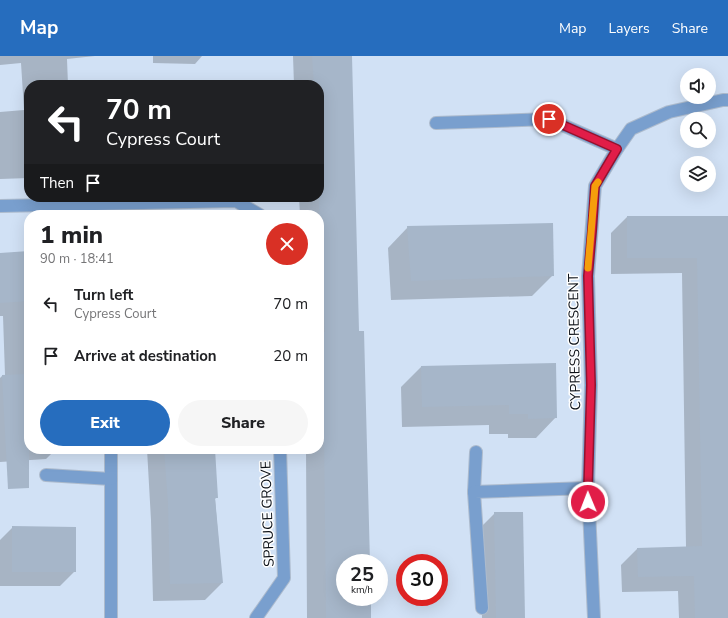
<!DOCTYPE html>
<html lang="en">
<head>
<meta charset="utf-8">
<style>
  :root { --surface:#fff; --page:#f6f6f6; --text:#202124; --muted:#757577; --accent:#266dbe }
  body { margin:0; font-family:"Nunito Sans",sans-serif; background:var(--page); color:var(--text); height:100vh; display:flex; flex-direction:column; font-size:15px; white-space:nowrap }
  * { box-sizing:border-box; margin:0 }
  p { font-size:13px; color:var(--muted) }
  .icon { flex:none; width:22px; height:22px; fill:none; stroke:currentColor; stroke-width:2; stroke-linecap:round; stroke-linejoin:round }
  .map { position:relative; flex:1; overflow:hidden }
  .details { position:absolute; left:24px; top:154px; width:300px; height:244px; display:flex; flex-direction:column; background:var(--surface); border-radius:16px; box-shadow:0 4px 16px #0002 }
  .details>* { flex:none }
  .hud { position:absolute; left:24px; top:24px; width:300px; height:122px; border-radius:16px; box-shadow:0 4px 16px #0002; background:#202124; color:#fff; overflow:hidden }
  .controls { position:absolute; left:680px; top:12px; display:grid; gap:8px }
  .controls a { display:grid; place-items:center; width:36px; height:36px; border-radius:50%; background:var(--surface); box-shadow:0 4px 16px #0002; font-size:20px }
  .speed { position:absolute; left:336px; top:498px; display:flex; gap:8px; font-size:20px; font-weight:700; text-align:center }
  .speed>* { display:grid; place-content:center; width:52px; height:52px; border-radius:50%; background:var(--surface); box-shadow:0 4px 16px #0002; line-height:1 }
  .speed small { font-size:10px; font-weight:400 }
  .speed .limit { border:6px solid #d22; background:#fff; color:#111 }
  .pin { position:absolute; display:grid; place-items:center; width:34px; height:34px; color:#fff; margin:-17px; border:2px solid #fff; border-radius:50%; box-shadow:0 1px 4px #0007 }
  .me { position:absolute; width:44px; margin:-22px; rotate:359deg; stroke-linejoin:round; filter:drop-shadow(0 0 3px #0008) }
  .turn { display:flex; align-items:center; gap:14px; height:84px; padding:0 16px; font-size:18px }
  .turn .icon { width:52px; height:52px; stroke-width:2.5 }
  .turn b { display:block; font-size:28px; line-height:34px }
  .then { display:flex; align-items:center; height:38px; padding:0 16px; background:#0003; gap:8px; font-size:15px }
  .round { display:grid; place-items:center; flex:none; width:42px; height:42px; border-radius:21px; background:var(--page) }
  .head { display:flex; align-items:center; justify-content:space-between; height:68px; padding:0 16px }
  h1 { font-size:24px; font-weight:800; line-height:30px }
  .primary-button { display:flex; gap:8px; margin-top:auto; padding:8px 16px }
  .primary-button a { flex:1; height:46px; border-radius:24px; background:var(--accent); color:#fff; font-size:16px; font-weight:800; line-height:46px; text-align:center }
  .primary-button a+a { background:var(--page); color:var(--text) }
  ul { padding:0; list-style:none }
  li { display:flex; align-items:center; gap:12px; height:52px; padding:0 16px }
  li div { flex:1 }
  li b { display:block; font-size:15px }
  li em { font-style:normal }
  header { display:flex; align-items:center; gap:24px; box-sizing:border-box; height:56px; padding:0 20px; background:var(--accent); color:#fff }
  header strong { font-size:19px }
  nav { display:flex; gap:22px; margin-inline-start:auto; font-size:14px }
  .map>svg:first-child { display:block }
  .shadow { fill:#0003 }
  .building { fill:#a6b6c9 }
  .lines { fill:none; stroke-linecap:round; stroke-linejoin:round }
  .minor-casing { stroke:#adbbcd; stroke-width:14 }
  .minor { stroke:#799fce; stroke-width:12 }
  .route-casing { stroke:#92132f; stroke-width:10 }
  .route { stroke:#e11d48; stroke-width:7 }
  .slow { stroke:#f59e0b; stroke-width:7 }
  .labels { text-anchor:middle; stroke-width:3; stroke-linejoin:round; paint-order:stroke }
  .street-label { font-size:14px; fill:#0b1017; stroke:#fff }
</style>
</head>
<body>
<header>
<strong>Map</strong>
<nav><a>Map</a><a>Layers</a><a>Share</a></nav>
</header>
<div class="map">
<svg width="728" height="562" viewBox="0 0 728 562">
  <rect width="100%" height="100%" fill="#d1e1f5"/>
  <g class="shadow">
    <polygon points="0,0 95,0 67,3 68,29 29,29 29,122 0,123 0,56 24,54 21,7 0,9"/>
    <polygon points="153,0 202,0 195,8 153,7"/>
    <polygon points="293,0 351,0 358,276 369,507 345,507 345,541 370,541 370,562 307,562 306,393 319,393 319,159 300,159 299,141 319,141 319,29 294,29"/>
    <polygon points="627,161 728,161 728,562 679,562 678,535 622,536 621,509 637,493 686,491 682,217 611,218 611,177"/>
    <polygon points="408,171 553,219 532,240 391,244 388,192"/>
    <polygon points="29,196 29,393 56,393 46,403 0,406 0,322 2,320 5,319 3,260 0,260 0,198"/>
    <polygon points="421,311 556,361 536,382 508,382 508,378 489,378 489,369 402,371 401,331"/>
    <polygon points="147,393 214,393 217,441 215,443 222,527 205,544 153,545 151,464"/>
    <polygon points="495,457 524,562 482,562 480,472"/>
    <polygon points="13,471 75,515 60,530 0,530 0,484"/>
  </g>
  <g class="building">
    <polygon points="312,0 352,0 359,275 364,275 370,507 345,507 345,541 371,541 371,562 326,562 323,276 325,276 319,149 319,29 314,29"/>
    <polygon points="627,160 728,160 728,562 695,562 694,520 638,521 637,492 702,490 697,202 627,202"/>
    <polygon points="553,167 554,220 411,225 407,170"/>
    <polygon points="29,195 29,245 0,247 0,197"/>
    <polygon points="556,307 557,362 528,363 528,358 509,358 509,349 422,351 421,310"/>
    <polygon points="29,318 29,432 8,433 2,319"/>
    <polygon points="164,393 215,393 218,442 215,442 223,527 170,528 168,447"/>
    <polygon points="494,456 523,456 525,562 496,562"/>
    <polygon points="12,470 76,471 76,516 12,516"/>
  </g>
  <g class="lines">
    <g class="minor-casing">
      <g id="minor">
        <polyline points="436,67 549,63 617,93"/>
        <polyline points="0,150 236,145 260,159"/>
        <polyline points="111,393 111,562"/>
        <polyline points="46,419 111,423"/>
        <polyline points="474,436 476,396"/>
        <polyline points="482,552 474,436 588,432"/>
        <polyline points="256,562 284,522 280,393"/>
        <polyline points="594,562 588,432 591,329 588,220 595,130 617,93 631,73 669,56 723,44 728,44"/>
      </g>
    </g>
    <use href="#minor" class="minor"/>
  </g>
  <g class="lines">
    <g class="route-casing">
      <polyline id="route" points="549,63 617,93 595,130 592,175 588,220 591,329 588,432 588,446"/>
    </g>
    <use href="#route" class="route"/>
    <polyline class="slow" points="588,212 595,130 598,126"/>
  </g>
  <g class="labels">
    <g class="street-label">
      <text transform="translate(574 286) rotate(-91)" y="5">CYPRESS CRESCENT</text>
      <text transform="translate(267 458) rotate(-92)" y="5">SPRUCE GROVE</text>
    </g>
  </g>
</svg>
<div class="controls">
<a><svg class="icon" aria-label="sound" viewBox="0 0 24 24"><path d="M4 9h4l5-4v14l-5-4H4zM17 9q2 3 0 6"/></svg></a>
<a><svg class="icon" aria-label="search" viewBox="0 0 24 24"><circle cx="10" cy="10" r="6"/><path d="M15 15l6 6"/></svg></a>
<a><svg class="icon" aria-label="layers" viewBox="0 0 24 24"><path d="M12 4l9 5-9 5-9-5zM3 14l9 5 9-5"/></svg></a>
</div>
<div class="speed"><div>25<small>km/h</small></div><div class="limit">30</div></div>
<div class="pin" style="left:549px;top:63px;background:#d93025"><svg class="icon" aria-label="arrive" viewBox="0 0 24 24"><path d="M6 21V4h12l-3 4 3 4H6"/></svg></div>
<svg class="me" style="left:588px;top:446px" viewBox="-20 -20 40 40"><circle r="17" fill="#e11d48" stroke="#fff" stroke-width="3"/><path d="M0-11L8 9 0 5-8 9z" fill="#fff"/></svg>
<div class="hud">
<div class="turn"><svg class="icon" aria-label="left" viewBox="0 0 24 24"><path d="M17 20v-9H6M10 6l-5 5 5 5"/></svg><div><b>70 m</b>Cypress Court</div></div>
<div class="then">Then<svg class="icon" aria-label="arrive" viewBox="0 0 24 24"><path d="M6 21V4h12l-3 4 3 4H6"/></svg></div>
</div>
<section class="details">
<div class="head"><div><h1>1 min</h1><p>90 m · 18:41</p></div><a class="round" style="background:#d93025;color:#fff"><svg class="icon" aria-label="close" viewBox="0 0 24 24"><path d="M6 6l12 12M18 6L6 18"/></svg></a></div>
<ul>
<li><svg class="icon" aria-label="left" viewBox="0 0 24 24"><path d="M17 20v-9H6M10 6l-5 5 5 5"/></svg><div><b>Turn left</b><p>Cypress Court</p></div><em>70 m</em></li>
<li><svg class="icon" aria-label="arrive" viewBox="0 0 24 24"><path d="M6 21V4h12l-3 4 3 4H6"/></svg><div><b>Arrive at destination</b></div><em>20 m</em></li>
</ul>
<div class="primary-button"><a>Exit</a><a>Share</a></div>
</section>
</div>
</body>
</html>
